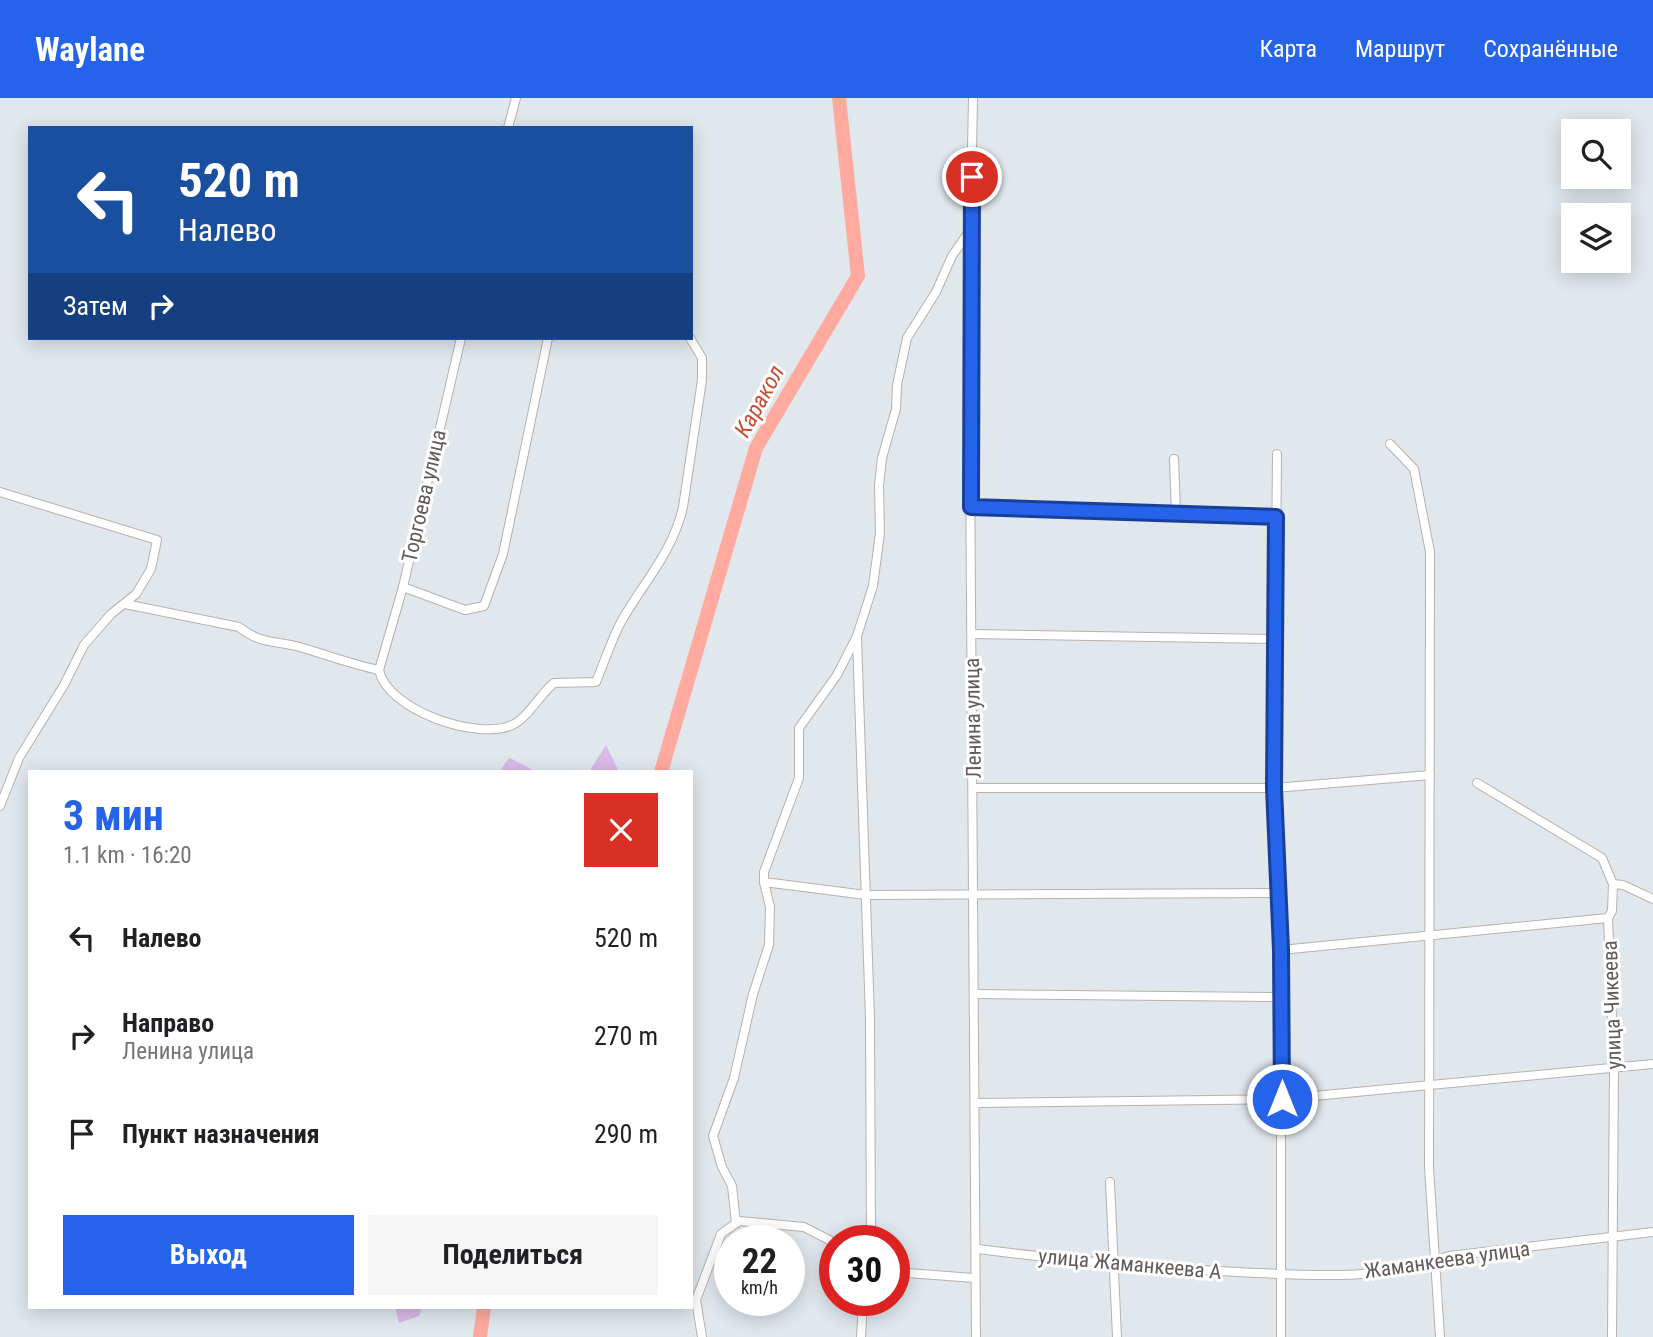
<!DOCTYPE html>
<html lang="ru">
<head>
<meta charset="utf-8">
<style>
  :root { --surface:#fff; --page:#f6f6f6; --text:#202124; --muted:#757577; --accent:#2563eb }
  body { margin:0; font-family:"Roboto Condensed",sans-serif; background:var(--page); color:var(--text); height:100vh; display:flex; flex-direction:column; font-size:26px; white-space:nowrap }
  * { box-sizing:border-box; margin:0 }
  p { font-size:23px; color:var(--muted) }
  .icon { flex:none; width:38px; height:38px; fill:none; stroke:currentColor; stroke-width:2; stroke-linecap:round; stroke-linejoin:round }
  .map { position:relative; flex:1; overflow:hidden }
  .panel { position:absolute; left:28px; top:672px; width:665px; height:539px; display:flex; flex-direction:column; background:var(--surface); border-radius:0px; box-shadow:0 4px 18px #0003 }
  .panel>* { flex:none }
  .hud { position:absolute; left:28px; top:28px; width:665px; height:214px; border-radius:0px; box-shadow:0 4px 18px #0003; background:#1a4fa0; color:#fff; overflow:hidden }
  .buttons { position:absolute; left:1561px; top:21px; display:grid; gap:14px }
  .buttons a { display:grid; place-items:center; width:70px; height:70px; border-radius:0px; background:var(--surface); box-shadow:0 4px 18px #0003; font-size:35px }
  .speed { position:absolute; left:714px; top:1127px; display:flex; gap:14px; font-size:35px; font-weight:700; text-align:center }
  .speed>* { display:grid; place-content:center; width:91px; height:91px; border-radius:50%; background:var(--surface); box-shadow:0 4px 18px #0003; line-height:1 }
  .speed small { font-size:18px; font-weight:400 }
  .speed .limit { border:10px solid #d22; background:#fff; color:#111 }
  .pin { position:absolute; display:grid; place-items:center; width:60px; height:60px; color:#fff; margin:-30px; border:4px solid #fff; border-radius:50%; box-shadow:0 2px 7px #0007 }
  .me { position:absolute; width:77px; margin:-38px; rotate:0deg; stroke-linejoin:round; filter:drop-shadow(0 0 5px #0008) }
  .turn { display:flex; align-items:center; gap:24px; height:147px; padding:0 35px; font-size:32px }
  .turn .icon { width:91px; height:91px; stroke-width:2.5 }
  .turn b { display:block; font-size:49px; line-height:60px }
  .then { display:flex; align-items:center; height:66px; padding:0 35px; background:#0003; gap:14px; font-size:26px }
  .round { display:grid; place-items:center; flex:none; width:74px; height:74px; border-radius:0px; background:var(--page) }
  .overview { display:flex; align-items:center; justify-content:space-between; height:119px; padding:0 35px }
  h1 { font-size:42px; font-weight:700; line-height:52px; color:var(--accent) }
  .cta { display:flex; gap:14px; margin-top:auto; padding:14px 35px }
  .cta a { flex:1; height:80px; border-radius:0px; background:var(--accent); color:#fff; font-size:28px; font-weight:700; line-height:80px; text-align:center }
  .cta a+a { background:var(--page); color:var(--text) }
  ul { padding:0; list-style:none }
  li { display:flex; align-items:center; gap:21px; height:98px; padding:0 35px }
  li div { flex:1 }
  li b { display:block; font-size:26px }
  li em { font-style:normal }
  header { display:flex; align-items:center; gap:42px; box-sizing:border-box; height:98px; padding:0 35px; background:var(--accent); color:#fff }
  header strong { font-size:33px }
  nav { display:flex; gap:38px; margin-inline-start:auto; font-size:24px }
  .map>svg:first-child { display:block }
  .green { fill:#d9bae9 }
  .lines { fill:none; stroke-linecap:round; stroke-linejoin:round }
  .river { stroke:#ffa99f; stroke-width:14 }
  .street-casing { stroke:#b8b1ae; stroke-width:10 }
  .street { stroke:#fff; stroke-width:8 }
  .route-casing { stroke:#184099; stroke-width:18 }
  .route { stroke:#2563eb; stroke-width:12 }
  .labels { text-anchor:middle; stroke-width:6; stroke-linejoin:round; paint-order:stroke }
  .street-label { font-size:21px; fill:#635b59; stroke:#fff }
  .water-label { font-size:23px; font-style:italic; fill:#c64d34; stroke:#fff }
</style>
</head>
<body>
<header>
<strong>Waylane</strong>
<nav><a>Карта</a><a>Маршрут</a><a>Сохранённые</a></nav>
</header>
<div class="map">
<svg width="1653" height="1239" viewBox="0 0 1653 1239">
  <rect width="100%" height="100%" fill="#e0e8ee"/>
  <g class="green">
    <polygon points="606,647 619,674 589,674"/>
    <polygon points="509,660 510,660 537,674 499,674"/>
    <polygon points="395,1209 422,1209 419,1218 399,1225"/>
  </g>
  <g class="lines">
    <g class="river">
      <polyline points="661,674 756,350 858,178 839,0"/>
      <polyline points="480,1239 484,1209"/>
    </g>
    <g class="street-casing">
      <g id="street">
        <polyline points="973,0 969,207 976,1239"/>
        <polyline points="508,30 516,0"/>
        <path d="M461 240 403 489 379 572C387 612 477 643 512 627 528 620 540 596 554 585L596 584C604 565 611 543 621 524 643 485 673 454 683 409L702 282V260L690 240"/>
        <polyline points="1390,346 1414,371 1430,454 1429,1069 1440,1239"/>
        <polyline points="1277,356 1274,690 1281,852 1281,1239"/>
        <polyline points="1174,361 1176,415"/>
        <polyline points="0,394 157,442 151,471 136,496 111,516 84,547 64,587 19,660 0,708"/>
        <polyline points="971,409 1276,419"/>
        <polyline points="403,489 465,512 484,508 503,456 548,240"/>
        <path d="M125 506 239 529C262 547 274 542 300 549 327 557 351 566 379 572"/>
        <polyline points="972,536 1275,541"/>
        <polyline points="857,541 870,920 871,1143"/>
        <polyline points="1477,685 1602,760 1613,786 1612,813 1608,820"/>
        <polyline points="974,690 1274,690 1430,677"/>
        <polyline points="764,784 866,797 1279,795"/>
        <polyline points="1613,786 1623,787 1653,801"/>
        <polyline points="1281,852 1608,820 1614,970 1612,1239"/>
        <polyline points="976,896 1281,899"/>
        <polyline points="976,1005 1282,1001 1653,966"/>
        <polyline points="1110,1084 1117,1239"/>
        <polyline points="736,1125 732,1088 722,1069 713,1038 734,980 753,896 769,847 770,809 764,784 764,774 799,680 799,630 837,577 857,538 873,488 880,435 879,387 882,360 896,311 897,287 907,240 936,194 952,158 971,131"/>
        <path d="M978 1151C1064 1162 1150 1170 1238 1174 1306 1177 1384 1184 1449 1158L1653 1134"/>
        <polyline points="894,1174 974,1180"/>
        <polyline points="702,1239 696,1202 721,1136 739,1123 804,1129 835,1145"/>
        <polyline points="861,1239 863,1202"/>
      </g>
    </g>
    <use href="#street" class="street"/>
  </g>
  <g class="lines">
    <g class="route-casing">
      <polyline id="route" points="972,79 971,409 1276,419 1274,690 1281,852 1282,1001"/>
    </g>
    <use href="#route" class="route"/>
  </g>
  <g class="labels">
    <g class="street-label">
      <text transform="translate(424 398) rotate(-77)" y="7">Торгоева улица</text>
      <text transform="translate(973 620) rotate(-91)" y="7">Ленина улица</text>
      <text transform="translate(1612 907) rotate(-92)" y="7">улица Чикеева</text>
      <text transform="translate(1447 1162) rotate(-8)" y="7">Жаманкеева улица</text>
      <text transform="translate(1130 1166) rotate(5)" y="7">улица Жаманкеева А</text>
    </g>
    <g class="water-label">
      <text transform="translate(759 303) rotate(-61)" y="8">Каракол</text>
    </g>
  </g>
</svg>
<div class="buttons">
<a><svg class="icon" aria-label="search" viewBox="0 0 24 24"><circle cx="10" cy="10" r="6"/><path d="M15 15l6 6"/></svg></a>
<a><svg class="icon" aria-label="layers" viewBox="0 0 24 24"><path d="M12 4l9 5-9 5-9-5zM3 14l9 5 9-5"/></svg></a>
</div>
<div class="speed"><div>22<small>km/h</small></div><div class="limit">30</div></div>
<div class="pin" style="left:972px;top:79px;background:#d93025"><svg class="icon" aria-label="arrive" viewBox="0 0 24 24"><path d="M6 21V4h12l-3 4 3 4H6"/></svg></div>
<svg class="me" style="left:1282px;top:1001px" viewBox="-20 -20 40 40"><circle r="17" fill="#2563eb" stroke="#fff" stroke-width="3"/><path d="M0-11L8 9 0 5-8 9z" fill="#fff"/></svg>
<div class="hud">
<div class="turn"><svg class="icon" aria-label="left" viewBox="0 0 24 24"><path d="M17 20v-9H6M10 6l-5 5 5 5"/></svg><div><b>520 m</b>Налево</div></div>
<div class="then">Затем<svg class="icon" aria-label="right" viewBox="0 0 24 24"><path d="M7 20v-9h11M14 6l5 5-5 5"/></svg></div>
</div>
<section class="panel">
<div class="overview"><div><h1>3 мин</h1><p>1.1 km · 16:20</p></div><a class="round" style="background:#d93025;color:#fff"><svg class="icon" aria-label="close" viewBox="0 0 24 24"><path d="M6 6l12 12M18 6L6 18"/></svg></a></div>
<ul>
<li><svg class="icon" aria-label="left" viewBox="0 0 24 24"><path d="M17 20v-9H6M10 6l-5 5 5 5"/></svg><div><b>Налево</b></div><em>520 m</em></li>
<li><svg class="icon" aria-label="right" viewBox="0 0 24 24"><path d="M7 20v-9h11M14 6l5 5-5 5"/></svg><div><b>Направо</b><p>Ленина улица</p></div><em>270 m</em></li>
<li><svg class="icon" aria-label="arrive" viewBox="0 0 24 24"><path d="M6 21V4h12l-3 4 3 4H6"/></svg><div><b>Пункт назначения</b></div><em>290 m</em></li>
</ul>
<div class="cta"><a>Выход</a><a>Поделиться</a></div>
</section>
</div>
</body>
</html>
